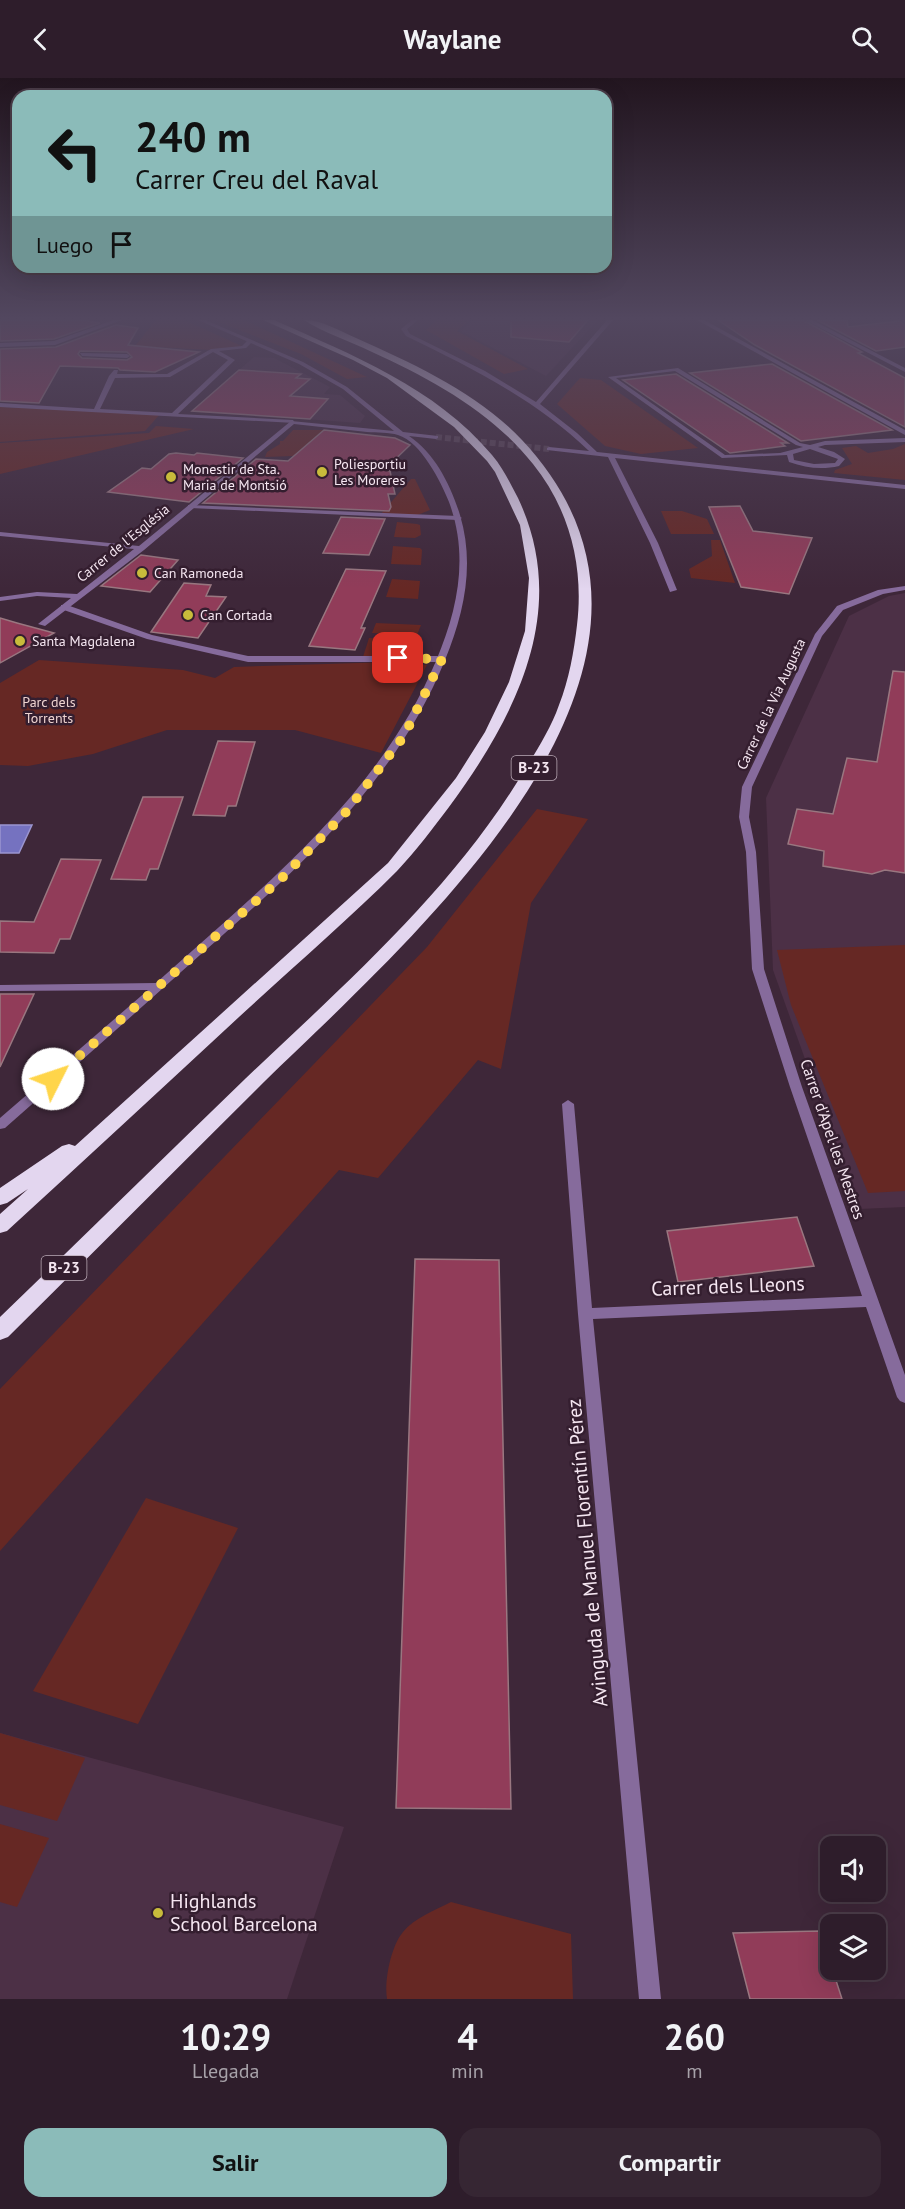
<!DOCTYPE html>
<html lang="es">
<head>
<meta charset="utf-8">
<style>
  :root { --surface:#2e1d2b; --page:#362633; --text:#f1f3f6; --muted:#a7a2a9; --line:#493b47; --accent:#8bbbb9 }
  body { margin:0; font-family:"PT Sans",sans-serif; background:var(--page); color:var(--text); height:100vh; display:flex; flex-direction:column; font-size:22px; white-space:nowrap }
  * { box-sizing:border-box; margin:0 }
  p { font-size:20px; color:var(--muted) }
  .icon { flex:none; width:33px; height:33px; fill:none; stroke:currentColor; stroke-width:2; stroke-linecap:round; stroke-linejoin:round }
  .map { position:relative; height:1921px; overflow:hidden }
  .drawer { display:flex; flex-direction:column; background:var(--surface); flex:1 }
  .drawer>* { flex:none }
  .banner { position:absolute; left:12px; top:12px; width:600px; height:183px; border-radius:18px; box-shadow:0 6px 24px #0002,0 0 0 2px var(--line); background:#8bbbb9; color:#111; overflow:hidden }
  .fabs { position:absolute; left:820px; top:1758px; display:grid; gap:12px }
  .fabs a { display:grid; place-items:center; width:66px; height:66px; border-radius:12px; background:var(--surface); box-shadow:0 6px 24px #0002,0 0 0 2px var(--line); font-size:30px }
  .pin { position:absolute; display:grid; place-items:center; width:51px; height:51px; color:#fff; margin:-26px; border-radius:12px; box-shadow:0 3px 9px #0006 }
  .me { position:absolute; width:66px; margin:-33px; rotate:49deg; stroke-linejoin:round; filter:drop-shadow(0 0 4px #0008) }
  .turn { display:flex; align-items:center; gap:21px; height:126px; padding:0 24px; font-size:27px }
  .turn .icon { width:78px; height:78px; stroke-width:2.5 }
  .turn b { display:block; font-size:42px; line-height:51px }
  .then { display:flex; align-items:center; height:57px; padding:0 24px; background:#0003; gap:12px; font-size:22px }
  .eta { display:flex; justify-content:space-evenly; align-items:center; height:102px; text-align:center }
  .eta b { font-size:36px; font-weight:800; line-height:42px }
  .action { display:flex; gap:12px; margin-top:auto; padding:12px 24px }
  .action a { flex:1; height:69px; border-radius:18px; background:var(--accent); color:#111; font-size:24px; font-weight:800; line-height:69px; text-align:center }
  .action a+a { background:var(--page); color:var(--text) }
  header { display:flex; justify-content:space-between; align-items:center; height:78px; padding:0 24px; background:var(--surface); font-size:27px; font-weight:800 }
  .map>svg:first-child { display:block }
  .built { fill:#4c3046 }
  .green { fill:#662824 }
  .water { fill:#7572c0; stroke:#9b95cf; stroke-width:1.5 }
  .building { fill:#913c59; stroke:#997780; stroke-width:1.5; fill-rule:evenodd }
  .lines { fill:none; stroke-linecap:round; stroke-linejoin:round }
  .minor-tunnel { stroke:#594455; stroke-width:6; stroke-dasharray:6 3; stroke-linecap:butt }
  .pedestrian { fill:#866b9c; fill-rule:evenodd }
  .minor { fill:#866b9c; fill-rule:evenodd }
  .motorway { fill:#e3d6ef; fill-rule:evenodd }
  .route { stroke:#ffd54a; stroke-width:10; stroke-dasharray:0 18 }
  .poi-dot { fill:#c8bb3b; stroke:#341e2f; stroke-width:2 }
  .labels { text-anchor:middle; stroke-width:5; stroke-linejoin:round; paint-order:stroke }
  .far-poi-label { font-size:14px; fill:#f5e6f1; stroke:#341e2f; text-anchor:start }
  .far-street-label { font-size:14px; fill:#f5e6f1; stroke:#341e2f }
  .far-park-label { font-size:14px; fill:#eed3d0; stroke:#341e2f }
  .shield { fill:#341e2f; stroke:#bbaab7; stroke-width:1.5 }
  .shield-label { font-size:15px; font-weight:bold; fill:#f5e6f1 }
  .street-label { font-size:16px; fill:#f5e6f1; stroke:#341e2f }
  .near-street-label { font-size:20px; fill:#f5e6f1; stroke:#341e2f }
  .near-poi-label { font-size:20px; fill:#f5e6f1; stroke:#341e2f; text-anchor:start }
</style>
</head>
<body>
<header><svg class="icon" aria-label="back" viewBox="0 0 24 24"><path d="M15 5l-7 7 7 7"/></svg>Waylane<svg class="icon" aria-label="search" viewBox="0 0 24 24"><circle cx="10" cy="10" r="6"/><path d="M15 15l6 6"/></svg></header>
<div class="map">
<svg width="905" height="1921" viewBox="0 0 905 1921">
  <rect width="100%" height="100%" fill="#3e2739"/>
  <g class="built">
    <polygon points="473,242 598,242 546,298 461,253"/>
    <polygon points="254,279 274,280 330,309 324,316 340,317 365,338 360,345 192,333"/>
    <polygon points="905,515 905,1129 859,1131 773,892 766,720 849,538 889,518"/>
    <polygon points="0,1655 344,1749 287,1921 0,1921"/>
  </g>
  <g class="green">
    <polygon points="156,242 184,242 244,269 213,272 135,268"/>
    <polygon points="214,242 244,242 367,299 347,301 301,276"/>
    <polygon points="437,242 469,242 457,253 528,291 504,296 426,252"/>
    <polygon points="580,300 601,302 698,370 641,376 605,368 557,326"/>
    <polygon points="0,329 160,336 145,353 0,364"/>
    <polygon points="156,348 194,351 0,396 0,365 149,355"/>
    <polygon points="293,352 324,352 293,378 265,379 267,374 280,366 280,363 283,363"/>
    <polygon points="905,366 905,402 834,395 835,392 852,386 842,370 856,368 868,375 893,371"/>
    <polygon points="411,401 415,401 430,432 415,438 381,436"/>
    <polygon points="661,433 682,433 707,441 714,456 671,456"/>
    <polygon points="397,444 417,446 420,447 421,457 415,460 394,459"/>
    <polygon points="711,462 720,462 735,505 691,500 689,491 712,478"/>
    <polygon points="393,468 420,470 422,472 421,487 391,486"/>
    <polygon points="392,501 420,503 418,521 386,519"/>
    <polygon points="376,545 421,547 417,557 372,555"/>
    <polygon points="369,560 416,562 411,579 363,579"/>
    <polygon points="39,582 183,592 215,600 234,589 391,584 427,587 381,675 295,652 167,652 93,676 28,688 0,687 0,605"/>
    <polygon points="537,731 588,741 531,825 501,991 478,982 378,1100 339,1092 0,1473 0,1311 427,869"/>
    <polygon points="905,867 905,1113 868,1115 791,927 777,872"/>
    <polygon points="146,1420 238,1450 138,1646 33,1613"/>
    <polygon points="0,1655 85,1680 57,1743 0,1727"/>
    <polygon points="0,1746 49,1760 17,1829 0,1824"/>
    <path d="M451 1824 571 1856 573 1921H387C384 1903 391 1868 403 1854 414 1840 436 1832 451 1824Z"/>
  </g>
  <polygon class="water" points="0,747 32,747 19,775 0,775"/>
  <g class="building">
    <polygon points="0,242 81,242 100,245 54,261 0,263"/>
    <polygon points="511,242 588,242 569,264 511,259"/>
    <polygon points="718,242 803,242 862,274 858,275 905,300 905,349 755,267"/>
    <polygon points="817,242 847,242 848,249 899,243 905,247 905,269 876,273"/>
    <path d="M116 247 138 250 128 267 199 274 155 294 120 292 118 290 60 288 39 325 0 323V271L56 269ZM80 273 127 274 132 279 127 282 82 280 78 276Z"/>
    <polygon points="772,286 892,352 801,363 690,295"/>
    <polygon points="239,292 301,296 296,300 310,301 290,318 328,321 310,341 192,333"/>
    <polygon points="676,296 788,365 781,365 785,368 730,375 623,302"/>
    <polygon points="324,352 395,360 410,367 384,392 390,393 395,416 388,416 391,429 389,433 203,425 256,381 288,383"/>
    <polygon points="176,375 194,377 197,375 243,380 189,424 108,414 142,390 151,391 169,376"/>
    <polygon points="740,428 753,453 812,460 789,516 741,509 709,429"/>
    <polygon points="341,439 385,441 369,477 323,475"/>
    <polygon points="141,477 178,482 150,514 101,508"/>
    <polygon points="346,491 386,493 361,550 365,550 355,572 309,568"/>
    <polygon points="184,505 211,507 206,518 226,519 198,560 151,554"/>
    <polygon points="0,540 17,545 54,555 0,585"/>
    <polygon points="893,593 905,594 905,795 885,792 872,796 823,788 824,773 788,766 797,731 833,736 847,680 877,684"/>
    <polygon points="218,663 255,664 236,728 228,728 225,738 193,737"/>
    <polygon points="143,719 183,719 158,791 150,791 146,802 111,801"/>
    <polygon points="61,781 101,782 70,861 60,861 54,875 0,874 0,843 34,844"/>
    <polygon points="0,916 34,916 0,989"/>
    <polygon points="797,1139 814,1188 678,1204 667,1153"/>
    <polygon points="415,1181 499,1182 511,1731 396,1730"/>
    <polygon points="820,1853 842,1921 750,1921 733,1855"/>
  </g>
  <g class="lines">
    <polyline class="minor-tunnel" points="436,359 549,371"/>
    <g class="pedestrian">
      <polygon points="697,242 704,242 905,352 905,357"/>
      <path d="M247 263 252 264 246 270 219 273 235 282 178 336 293 342 295 345 0 329V325L94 331 109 298 114 292H118L117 296H167L211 271 242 268ZM213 274 228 282 172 335 100 331 115 300 170 299Z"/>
      <polygon points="80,275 127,276 130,278 127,280 82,278"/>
      <polygon points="188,427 458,438 462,440 458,442 190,430 188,429"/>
      <polygon points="61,527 67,527 152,557 248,578 442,578 446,581 442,584 248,584 147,561 61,531"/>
    </g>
    <g class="minor">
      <polygon points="114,242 122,242 55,267 0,269 0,265 54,263"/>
      <path d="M198 242H205L303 284 347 309 403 354 438 358V360L436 361 409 358C435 375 451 408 460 437 475 487 464 535 445 582 392 713 284 803 181 894 123 946 64 998 5 1050L0 1051V1040L148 912 0 913V907L156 905C263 809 379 718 436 583 458 531 469 478 449 424 441 404 421 364 398 357 389 354 377 355 367 354 343 351 318 349 294 346L144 472 45 548 38 546 71 520 37 518 0 523V519L37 514 77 516 134 471 0 458V454L139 468 291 343 394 353 343 311 299 286Z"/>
      <path d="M412 242H418L407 251 410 256 485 293 536 324 607 242H613L540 326 577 355 597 374 905 407V411L615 380 658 465 677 512 670 514 650 465 608 379 547 372V370L549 369 589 373C536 322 472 290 406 258L401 251Z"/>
      <polygon points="805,242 812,242 905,290 905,294"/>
      <polygon points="901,242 905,242 905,245"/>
      <path d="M678 290 800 365 810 367 825 363 905 360V364L825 367 818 369 834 374 845 381 839 388C822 392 806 390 789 384L787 377 722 380 608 299ZM675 293 796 367 803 369 780 375 725 377 616 300ZM810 371 838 381 835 385 814 386 794 382 793 376Z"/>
      <polygon points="905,508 905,512 883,516 843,532 822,558 752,709 749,739 756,774 764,891 802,1009 905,1297 905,1325 900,1323 897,1319 866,1229 593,1241 661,1921 639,1921 578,1236 562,1026 568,1022 574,1026 592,1230 862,1218 790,1009 752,891 746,774 739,739 742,709 815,556 837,528 878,512"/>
    </g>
    <g class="motorway">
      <path d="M263 242H274C352 277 435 309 492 377 503 390 510 405 518 420 571 532 516 638 449 729 433 750 416 773 397 793 347 843 292 890 239 939 162 1010 85 1082 7 1153L0 1155V1136L28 1111 7 1125 0 1127V1110L62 1068 69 1066 75 1068 388 785 456 700 485 654 509 604 525 553 529 500 520 447 495 394 487 383 454 349 387 300 353 282Z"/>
      <path d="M304 242C322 242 340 253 356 260 414 286 478 315 522 362 731 585 417 855 265 1003 179 1088 94 1174 8 1259L0 1262V1239C82 1160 163 1080 245 1001 346 905 452 813 524 693 537 672 551 650 559 627 569 602 574 573 577 547 584 489 570 432 533 386 492 334 431 301 372 274 350 263 324 255 304 242Z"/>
    </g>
  </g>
  <linearGradient id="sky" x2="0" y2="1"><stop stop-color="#22151f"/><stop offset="0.47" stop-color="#52475f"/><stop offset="1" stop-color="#52475f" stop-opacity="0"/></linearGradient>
  <rect width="905" height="511" fill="url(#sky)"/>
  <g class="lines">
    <polyline class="route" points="53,1001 281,801 347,733 404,658 442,581 398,580"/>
  </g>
  <g class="poi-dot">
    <circle cx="322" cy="394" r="6"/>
    <circle cx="171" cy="399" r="6"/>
    <circle cx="142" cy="495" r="6"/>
    <circle cx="188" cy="537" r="6"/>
    <circle cx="20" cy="563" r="6"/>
    <circle cx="158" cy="1835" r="6"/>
  </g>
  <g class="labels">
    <g class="far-poi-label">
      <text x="334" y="391">Poliesportiu<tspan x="334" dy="16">Les Moreres</tspan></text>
      <text x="183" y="396">Monestir de Sta.<tspan x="183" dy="16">Maria de Montsió</tspan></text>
      <text x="154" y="500">Can Ramoneda</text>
      <text x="200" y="542">Can Cortada</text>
      <text x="32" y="568">Santa Magdalena</text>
    </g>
    <g class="far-street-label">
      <text transform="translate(123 465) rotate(-39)" y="5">Carrer de l'Església</text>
      <text transform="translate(771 626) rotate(-65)" y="5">Carrer de la Via Augusta</text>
    </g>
    <g class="far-park-label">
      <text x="49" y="629">Parc dels<tspan x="49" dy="16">Torrents</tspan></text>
    </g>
    <g class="shield">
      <rect x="511.5" y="678" width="45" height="24" rx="4.5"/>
      <rect x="41.5" y="1178" width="45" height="24" rx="4.5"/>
    </g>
    <g class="shield-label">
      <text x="534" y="695">B-23</text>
      <text x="64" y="1195">B-23</text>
    </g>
    <g class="street-label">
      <text transform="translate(833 1061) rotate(71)" y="6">Carrer d'Apel·les Mestres</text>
    </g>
    <g class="near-street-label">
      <text transform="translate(728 1208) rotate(-2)" y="7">Carrer dels Lleons</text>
      <text transform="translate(587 1475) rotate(-95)" y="7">Avinguda de Manuel Florentín Pérez</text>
    </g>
    <g class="near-poi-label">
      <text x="170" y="1830">Highlands<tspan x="170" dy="23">School Barcelona</tspan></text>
    </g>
  </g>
</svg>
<div class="fabs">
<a><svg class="icon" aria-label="sound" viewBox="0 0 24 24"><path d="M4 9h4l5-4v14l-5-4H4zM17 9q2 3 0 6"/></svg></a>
<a><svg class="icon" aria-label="layers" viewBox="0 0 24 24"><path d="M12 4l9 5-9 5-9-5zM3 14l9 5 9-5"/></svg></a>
</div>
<div class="pin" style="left:398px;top:580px;background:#d93025"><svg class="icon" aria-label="arrive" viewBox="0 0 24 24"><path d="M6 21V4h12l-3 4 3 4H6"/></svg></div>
<svg class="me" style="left:53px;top:1001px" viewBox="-20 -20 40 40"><circle r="19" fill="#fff"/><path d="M0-13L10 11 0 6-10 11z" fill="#ffd54a"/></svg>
<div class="banner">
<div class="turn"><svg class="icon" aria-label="left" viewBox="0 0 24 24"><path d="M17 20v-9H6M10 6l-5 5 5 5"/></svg><div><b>240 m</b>Carrer Creu del Raval</div></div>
<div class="then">Luego<svg class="icon" aria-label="arrive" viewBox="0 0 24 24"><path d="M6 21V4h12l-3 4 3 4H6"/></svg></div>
</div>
</div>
<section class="drawer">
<div class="eta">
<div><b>10:29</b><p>Llegada</p></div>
<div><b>4</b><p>min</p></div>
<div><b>260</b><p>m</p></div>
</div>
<div class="action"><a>Salir</a><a>Compartir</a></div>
</section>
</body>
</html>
